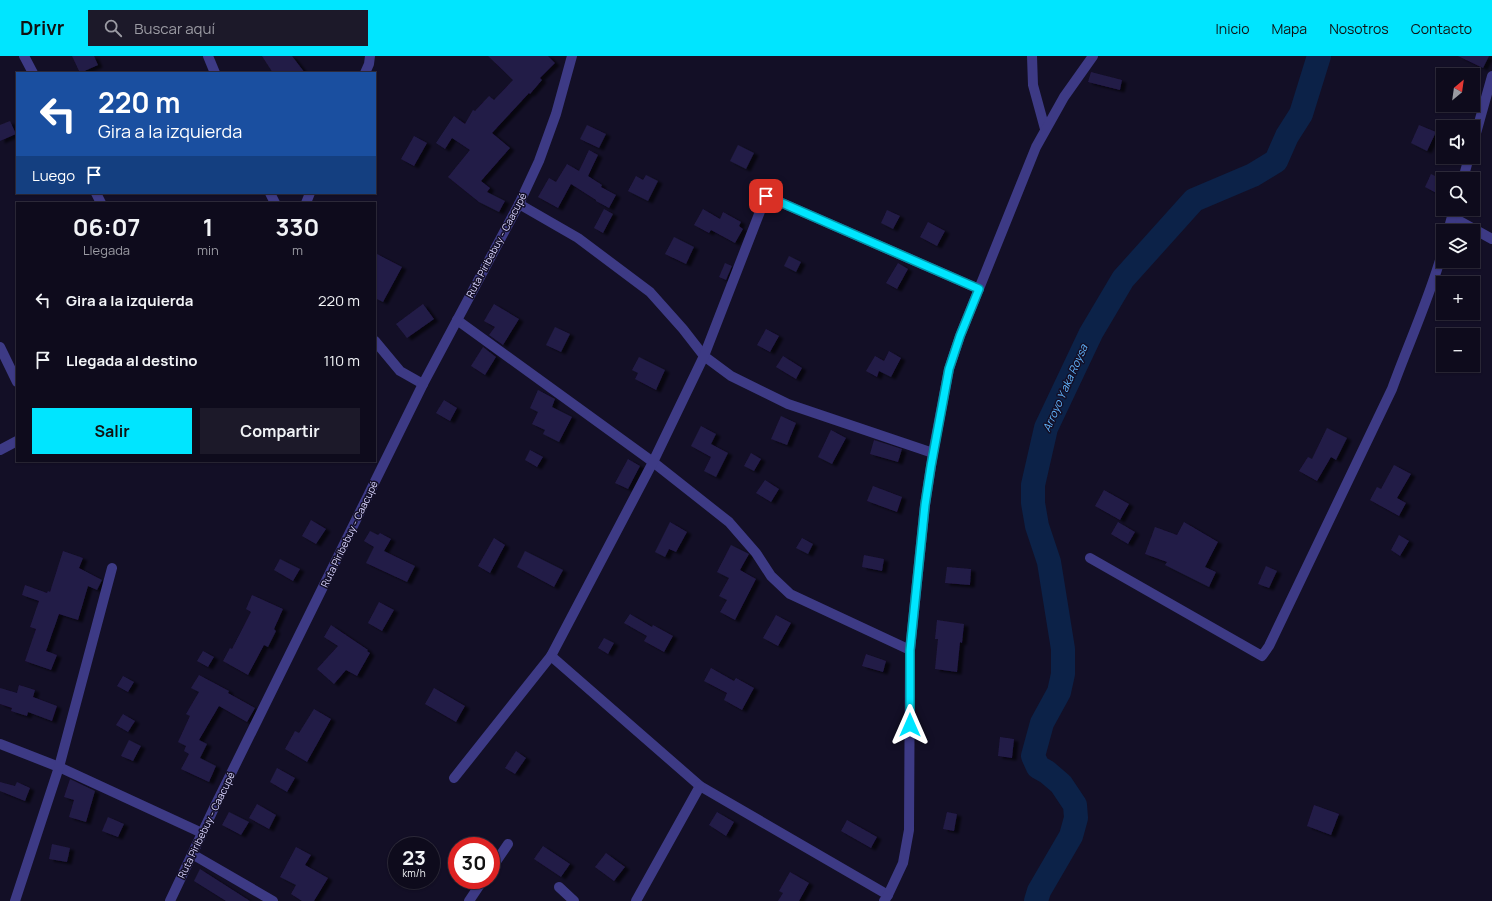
<!DOCTYPE html>
<html lang="es">
<head>
<meta charset="utf-8">
<style>
  :root { --surface:#0e0b1c; --page:#1c1929; --text:#f1f3f6; --muted:#9b9ba3; --line:#2e2b3b; --accent:#00e5ff }
  body { margin:0; font-family:Manrope,sans-serif; background:var(--page); color:var(--text); height:100vh; display:flex; flex-direction:column; font-size:15px; white-space:nowrap }
  * { box-sizing:border-box; margin:0 }
  p { font-size:13px; color:var(--muted) }
  .icon { flex:none; width:22px; height:22px; fill:none; stroke:currentColor; stroke-width:2; stroke-linecap:round; stroke-linejoin:round }
  .map { position:relative; flex:1; overflow:hidden }
  .side { position:absolute; left:16px; top:146px; width:360px; height:260px; display:flex; flex-direction:column; background:var(--surface); border-radius:0px; box-shadow:0 1px 3px #0004,0 0 0 1px var(--line) }
  .side>* { flex:none }
  .banner { position:absolute; left:16px; top:16px; width:360px; height:122px; border-radius:0px; box-shadow:0 1px 3px #0004,0 0 0 1px var(--line); background:#1a4fa0; color:#fff; overflow:hidden }
  .needle { width:26px; rotate:29deg }
  .fabs { position:absolute; left:1436px; top:12px; display:grid; gap:8px }
  .fabs a { display:grid; place-items:center; width:44px; height:44px; border-radius:0px; background:var(--surface); box-shadow:0 1px 3px #0004,0 0 0 1px var(--line); font-size:20px }
  .speed { position:absolute; left:388px; top:781px; display:flex; gap:8px; font-size:20px; font-weight:700; text-align:center }
  .speed>* { display:grid; place-content:center; width:52px; height:52px; border-radius:50%; background:var(--surface); box-shadow:0 1px 3px #0004,0 0 0 1px var(--line); line-height:1 }
  .speed small { font-size:10px; font-weight:400 }
  .speed .limit { border:6px solid #d22; background:#fff; color:#111 }
  .pin { position:absolute; display:grid; place-items:center; width:34px; height:34px; color:#fff; margin:-17px; border-radius:8px; box-shadow:0 2px 6px #0006 }
  .me { position:absolute; width:44px; margin:-22px; rotate:0deg; stroke-linejoin:round; filter:drop-shadow(0 0 3px #0008) }
  .turn { display:flex; align-items:center; gap:14px; height:84px; padding:0 16px; font-size:18px }
  .turn .icon { width:52px; height:52px; stroke-width:2.5 }
  .turn b { display:block; font-size:28px; line-height:34px }
  .then { display:flex; align-items:center; height:38px; padding:0 16px; background:#0003; gap:8px; font-size:15px }
  .eta { display:flex; justify-content:space-evenly; align-items:center; height:68px; text-align:center }
  .eta b { font-size:24px; font-weight:700; line-height:28px }
  .cta { display:flex; gap:8px; margin-top:auto; padding:8px 16px }
  .cta a { flex:1; height:46px; border-radius:0px; background:var(--accent); color:#111; font-size:16px; font-weight:700; line-height:46px; text-align:center }
  .cta a+a { background:var(--page); color:var(--text) }
  ul { padding:0; list-style:none }
  li { display:flex; align-items:center; gap:12px; height:60px; padding:0 16px }
  li div { flex:1 }
  li b { display:block; font-size:15px }
  li em { font-style:normal }
  header { display:flex; align-items:center; gap:24px; box-sizing:border-box; height:56px; padding:0 20px; background:var(--accent); color:#111 }
  header strong { font-size:19px }
  nav { display:flex; gap:22px; margin-inline-start:auto; font-size:14px }
  .search { width:280px; height:36px; background:var(--page); display:flex; align-items:center; gap:10px; box-sizing:border-box; padding:0 14px; border-radius:0px; color:var(--muted); font-size:15px }
  .map>svg:first-child { display:block }
  .lines { fill:none; stroke-linecap:round; stroke-linejoin:round }
  .river { stroke:#0c2248; stroke-width:24 }
  .building { fill:#241b47; filter:url(#shadow) }
  .minor { stroke:#3d3a85; stroke-width:10 }
  .route-casing { stroke:#0095a6; stroke-width:10 }
  .route { stroke:#00e5ff; stroke-width:7 }
  .labels { text-anchor:middle; stroke-width:3; stroke-linejoin:round; paint-order:stroke }
  .street-label { font-size:10px; fill:#d9d4ff; stroke:#130f26 }
  .water-label { font-size:11px; font-style:italic; fill:#62b6ff; stroke:#130f26 }
</style>
</head>
<body>
<header>
<strong>Drivr</strong>
<div class="search"><svg class="icon" aria-label="search" viewBox="0 0 24 24"><circle cx="10" cy="10" r="6"/><path d="M15 15l6 6"/></svg>Buscar aquí</div>
<nav><a>Inicio</a><a>Mapa</a><a>Nosotros</a><a>Contacto</a></nav>
</header>
<div class="map">
<svg width="1492" height="845" viewBox="0 0 1492 845">
  <defs>
    <filter id="shadow"><feDropShadow dx="4.5" dy="2.5" stdDeviation="1" flood-color="#0009"/></filter>
  </defs>
  <rect width="100%" height="100%" fill="#130f26"/>
  <g class="lines">
    <polyline class="river" points="1036,845 1039,835 1071,780 1076,762 1075,749 1061,728 1047,716 1038,711 1033,700 1042,667 1059,636 1063,618 1063,593 1049,506 1037,470 1033,447 1033,429 1046,372 1091,277 1123,223 1194,144 1253,119 1276,105 1287,80 1301,58 1319,0"/>
  </g>
  <g class="building">
    <polygon points="72,0 94,0 98,9 80,17"/>
    <polygon points="262,0 292,0 305,17 273,17"/>
    <polygon points="488,0 548,0 555,7 540,22 542,24 530,38 529,37 492,77 510,92 481,125 490,132 487,136 505,145 499,156 479,146 448,121 470,94 452,82 445,93 436,87 454,60 465,68 473,54 475,55 489,40 494,44 513,24"/>
    <polygon points="1458,0 1489,0 1483,12"/>
    <polygon points="1091,16 1122,24 1120,34 1088,26"/>
    <polygon points="10,65 16,78 0,85 0,69"/>
    <polygon points="587,69 606,78 599,92 580,83"/>
    <polygon points="1419,69 1436,76 1427,95 1411,87"/>
    <polygon points="414,80 427,87 414,110 401,103"/>
    <polygon points="738,89 754,97 746,113 730,105"/>
    <polygon points="589,94 598,99 588,120 602,129 601,131 616,139 609,152 596,145 596,144 571,128 558,152 538,141 549,122 556,126 567,108 579,115"/>
    <polygon points="1431,118 1443,124 1443,133 1440,139 1425,131"/>
    <polygon points="646,119 658,125 648,145 628,135 636,120 643,124"/>
    <polygon points="604,153 613,158 603,177 594,172"/>
    <polygon points="703,153 720,163 723,156 741,166 739,170 743,173 735,187 711,174 709,177 694,169"/>
    <polygon points="887,154 900,160 893,173 881,167"/>
    <polygon points="928,166 945,175 937,190 920,181"/>
    <polygon points="674,181 694,191 686,208 665,198"/>
    <polygon points="375,197 402,211 383,246 375,242"/>
    <polygon points="789,200 801,206 796,216 784,210"/>
    <polygon points="725,207 732,210 726,224 719,221"/>
    <polygon points="898,207 908,213 897,233 886,227"/>
    <polygon points="423,248 434,263 407,282 396,268"/>
    <polygon points="494,248 519,263 503,289 489,279 495,271 484,265"/>
    <polygon points="555,271 570,278 561,296 546,289"/>
    <polygon points="766,273 779,280 770,296 757,289"/>
    <polygon points="483,291 496,301 485,319 471,310"/>
    <polygon points="889,295 901,302 891,321 879,315 877,321 866,315 875,300 884,305"/>
    <polygon points="783,300 802,312 796,323 776,311"/>
    <polygon points="639,301 665,314 656,334 635,323 638,317 632,314"/>
    <polygon points="538,334 555,343 552,351 572,361 559,386 543,378 545,374 532,368 538,356 530,352"/>
    <polygon points="444,344 457,352 450,365 436,357"/>
    <polygon points="781,360 796,367 787,389 771,383"/>
    <polygon points="701,370 716,378 711,388 728,397 716,421 704,415 711,401 691,390"/>
    <polygon points="1327,372 1347,382 1336,404 1331,401 1317,425 1299,415 1308,401 1312,403"/>
    <polygon points="831,374 846,382 832,408 818,401"/>
    <polygon points="874,384 902,393 898,406 870,398"/>
    <polygon points="530,394 543,401 537,411 525,404"/>
    <polygon points="751,397 761,403 754,415 744,410"/>
    <polygon points="628,403 640,410 628,433 615,427"/>
    <polygon points="1394,409 1411,418 1397,442 1406,447 1399,460 1370,444 1377,431 1381,433"/>
    <polygon points="765,424 779,433 771,446 756,437"/>
    <polygon points="873,430 902,441 897,456 867,445"/>
    <polygon points="1104,434 1129,448 1120,464 1095,450"/>
    <polygon points="311,464 326,473 316,488 302,480"/>
    <polygon points="670,466 687,476 676,496 669,493 665,501 655,496"/>
    <polygon points="1118,466 1135,476 1128,488 1111,478"/>
    <polygon points="1184,466 1218,486 1205,511 1216,516 1209,531 1165,509 1167,506 1145,498 1155,471 1177,479"/>
    <polygon points="370,475 378,479 380,477 391,483 384,495 415,510 407,526 366,507 374,491 364,485"/>
    <polygon points="1399,479 1409,485 1400,500 1391,494"/>
    <polygon points="494,482 505,489 490,517 478,510"/>
    <polygon points="802,482 813,488 808,498 796,492"/>
    <polygon points="731,489 749,498 740,514 756,523 735,564 720,556 727,544 719,540 729,522 717,516"/>
    <polygon points="63,495 83,502 79,512 102,524 97,534 88,530 78,564 59,558 46,595 57,599 51,614 25,605 36,573 30,571 39,545 22,539 25,529 47,537 48,535 50,536"/>
    <polygon points="525,495 563,514 554,531 517,511"/>
    <polygon points="864,499 884,503 882,515 862,511"/>
    <polygon points="280,503 300,513 293,525 274,514"/>
    <polygon points="1266,510 1277,515 1269,532 1258,528"/>
    <polygon points="947,511 971,513 970,529 945,527"/>
    <polygon points="252,539 283,553 274,573 276,575 268,591 264,589 248,619 223,605 230,592 232,593 251,556 246,553"/>
    <polygon points="379,546 394,554 382,575 368,567"/>
    <polygon points="630,558 652,571 653,569 673,580 664,596 644,585 647,580 624,567"/>
    <polygon points="776,559 791,567 778,590 763,582"/>
    <polygon points="937,564 964,568 962,587 960,586 957,616 935,613 938,583 935,583"/>
    <polygon points="331,569 368,594 367,595 370,597 357,620 346,614 334,628 317,613 338,590 324,581"/>
    <polygon points="604,582 614,587 608,598 598,592"/>
    <polygon points="203,595 214,601 208,611 197,605"/>
    <polygon points="866,598 886,605 883,616 862,610"/>
    <polygon points="711,612 734,625 736,622 754,632 742,654 724,644 727,637 704,625"/>
    <polygon points="199,619 229,635 228,637 255,652 247,666 219,650 199,684 207,688 200,702 216,710 209,726 181,713 189,698 184,695 186,690 178,686 190,660 186,658 199,636 191,632"/>
    <polygon points="123,620 134,626 128,636 117,630"/>
    <polygon points="19,629 35,634 33,641 57,650 52,665 28,656 27,660 11,655 12,652 0,648 0,632 17,637"/>
    <polygon points="434,632 465,650 456,666 425,648"/>
    <polygon points="314,653 331,663 307,706 285,693 295,675 299,677"/>
    <polygon points="123,658 135,665 128,676 116,669"/>
    <polygon points="1000,681 1014,683 1012,702 998,700"/>
    <polygon points="129,684 141,690 133,705 121,700"/>
    <polygon points="516,695 526,702 515,718 505,712"/>
    <polygon points="277,712 295,722 287,736 270,726"/>
    <polygon points="70,723 95,735 86,766 69,761 74,744 64,741"/>
    <polygon points="0,726 15,730 17,726 30,732 25,745 0,735"/>
    <polygon points="257,748 276,759 269,773 249,762"/>
    <polygon points="1314,749 1339,758 1331,779 1307,770"/>
    <polygon points="229,756 249,766 241,779 222,769"/>
    <polygon points="717,756 734,766 726,780 709,769"/>
    <polygon points="947,756 957,758 954,775 943,773"/>
    <polygon points="108,761 124,768 118,781 102,775"/>
    <polygon points="847,764 877,781 871,792 841,775"/>
    <polygon points="52,788 70,792 67,806 49,803"/>
    <polygon points="543,790 570,808 561,821 534,803"/>
    <polygon points="296,791 311,799 305,809 328,822 314,845 302,845 291,838 296,829 280,821"/>
    <polygon points="606,797 625,811 614,825 595,811"/>
    <polygon points="200,813 250,845 226,845 194,825"/>
    <polygon points="790,816 809,827 799,845 778,845 783,837 779,835"/>
  </g>
  <g class="lines">
    <g class="minor">
      <polyline points="24,0 33,17"/>
      <polyline points="208,0 215,17"/>
      <polyline points="1032,0 1033,29 1045,73"/>
      <polyline points="365,17 369,8 370,0"/>
      <polyline points="1473,88 1492,20"/>
      <polyline points="1463,123 1469,101"/>
      <polyline points="96,137 101,147"/>
      <polyline points="270,137 275,147"/>
      <polyline points="306,147 310,137"/>
      <polyline points="519,148 578,182 650,236 683,273 704,300 731,320 788,348 933,397"/>
      <polyline points="1452,161 1492,183"/>
      <polyline points="1448,175 1454,153"/>
      <polyline points="457,264 653,406 729,466 756,497 771,520 790,538 910,594"/>
      <polyline points="375,285 400,315 423,328"/>
      <polyline points="0,291 17,326"/>
      <polyline points="0,394 17,385"/>
      <path d="M1090 502 1262 600 1269 590 1392 333C1409 286 1430 241 1443 194"/>
      <polyline points="551,600 700,730 888,839"/>
      <polyline points="0,688 59,711 202,777"/>
      <polyline points="454,722 551,600 653,406 704,300 766,140 979,233"/>
      <polyline points="192,798 273,845"/>
      <polyline points="491,813 508,788"/>
      <polyline points="559,831 574,845"/>
      <polyline points="15,845 59,711 112,512"/>
      <polyline points="170,845 214,752 423,328 519,148 539,105 556,58 572,0"/>
      <polyline points="469,845 483,824"/>
      <polyline points="636,845 700,730"/>
      <polyline points="884,845 888,839 903,807 909,774 910,594 925,449 933,397 949,313 960,280 1036,91 1064,41 1093,0"/>
    </g>
  </g>
  <g class="lines">
    <g class="route-casing">
      <polyline id="route" points="766,140 979,233 960,280 949,313 931,410 925,449 910,594 910,669"/>
    </g>
    <use href="#route" class="route"/>
  </g>
  <g class="labels">
    <g class="street-label">
      <text transform="translate(496 189) rotate(-62)" y="4">Ruta Piribebuy - Caacupé</text>
      <text transform="translate(349 478) rotate(-64)" y="4">Ruta Piribebuy - Caacupé</text>
      <text transform="translate(206 769) rotate(-64)" y="4">Ruta Piribebuy - Caacupé</text>
    </g>
    <g class="water-label">
      <text transform="translate(1065 332) rotate(-66)" y="4">Arroyo Y aka Roysa</text>
    </g>
  </g>
</svg>
<div class="fabs">
<a><svg class="needle" viewBox="-14 -14 28 28"><path d="M0-13l5 13h-10z" fill="#e53935"/><path d="M0 13l5-13h-10z" fill="#9b9ba3"/></svg></a>
<a><svg class="icon" aria-label="sound" viewBox="0 0 24 24"><path d="M4 9h4l5-4v14l-5-4H4zM17 9q2 3 0 6"/></svg></a>
<a><svg class="icon" aria-label="search" viewBox="0 0 24 24"><circle cx="10" cy="10" r="6"/><path d="M15 15l6 6"/></svg></a>
<a><svg class="icon" aria-label="layers" viewBox="0 0 24 24"><path d="M12 4l9 5-9 5-9-5zM3 14l9 5 9-5"/></svg></a>
<a>+</a>
<a>−</a>
</div>
<div class="speed"><div>23<small>km/h</small></div><div class="limit">30</div></div>
<div class="pin" style="left:766px;top:140px;background:#d93025"><svg class="icon" aria-label="arrive" viewBox="0 0 24 24"><path d="M6 21V4h12l-3 4 3 4H6"/></svg></div>
<svg class="me" style="left:910px;top:669px" viewBox="-20 -20 40 40"><path d="M0-17L14 15 0 8-14 15z" fill="#00e5ff" stroke="#fff" stroke-width="4"/></svg>
<div class="banner">
<div class="turn"><svg class="icon" aria-label="left" viewBox="0 0 24 24"><path d="M17 20v-9H6M10 6l-5 5 5 5"/></svg><div><b>220 m</b>Gira a la izquierda</div></div>
<div class="then">Luego<svg class="icon" aria-label="arrive" viewBox="0 0 24 24"><path d="M6 21V4h12l-3 4 3 4H6"/></svg></div>
</div>
<section class="side">
<div class="eta">
<div><b>06:07</b><p>Llegada</p></div>
<div><b>1</b><p>min</p></div>
<div><b>330</b><p>m</p></div>
</div>
<ul>
<li><svg class="icon" aria-label="left" viewBox="0 0 24 24"><path d="M17 20v-9H6M10 6l-5 5 5 5"/></svg><div><b>Gira a la izquierda</b></div><em>220 m</em></li>
<li><svg class="icon" aria-label="arrive" viewBox="0 0 24 24"><path d="M6 21V4h12l-3 4 3 4H6"/></svg><div><b>Llegada al destino</b></div><em>110 m</em></li>
</ul>
<div class="cta"><a>Salir</a><a>Compartir</a></div>
</section>
</div>
</body>
</html>
